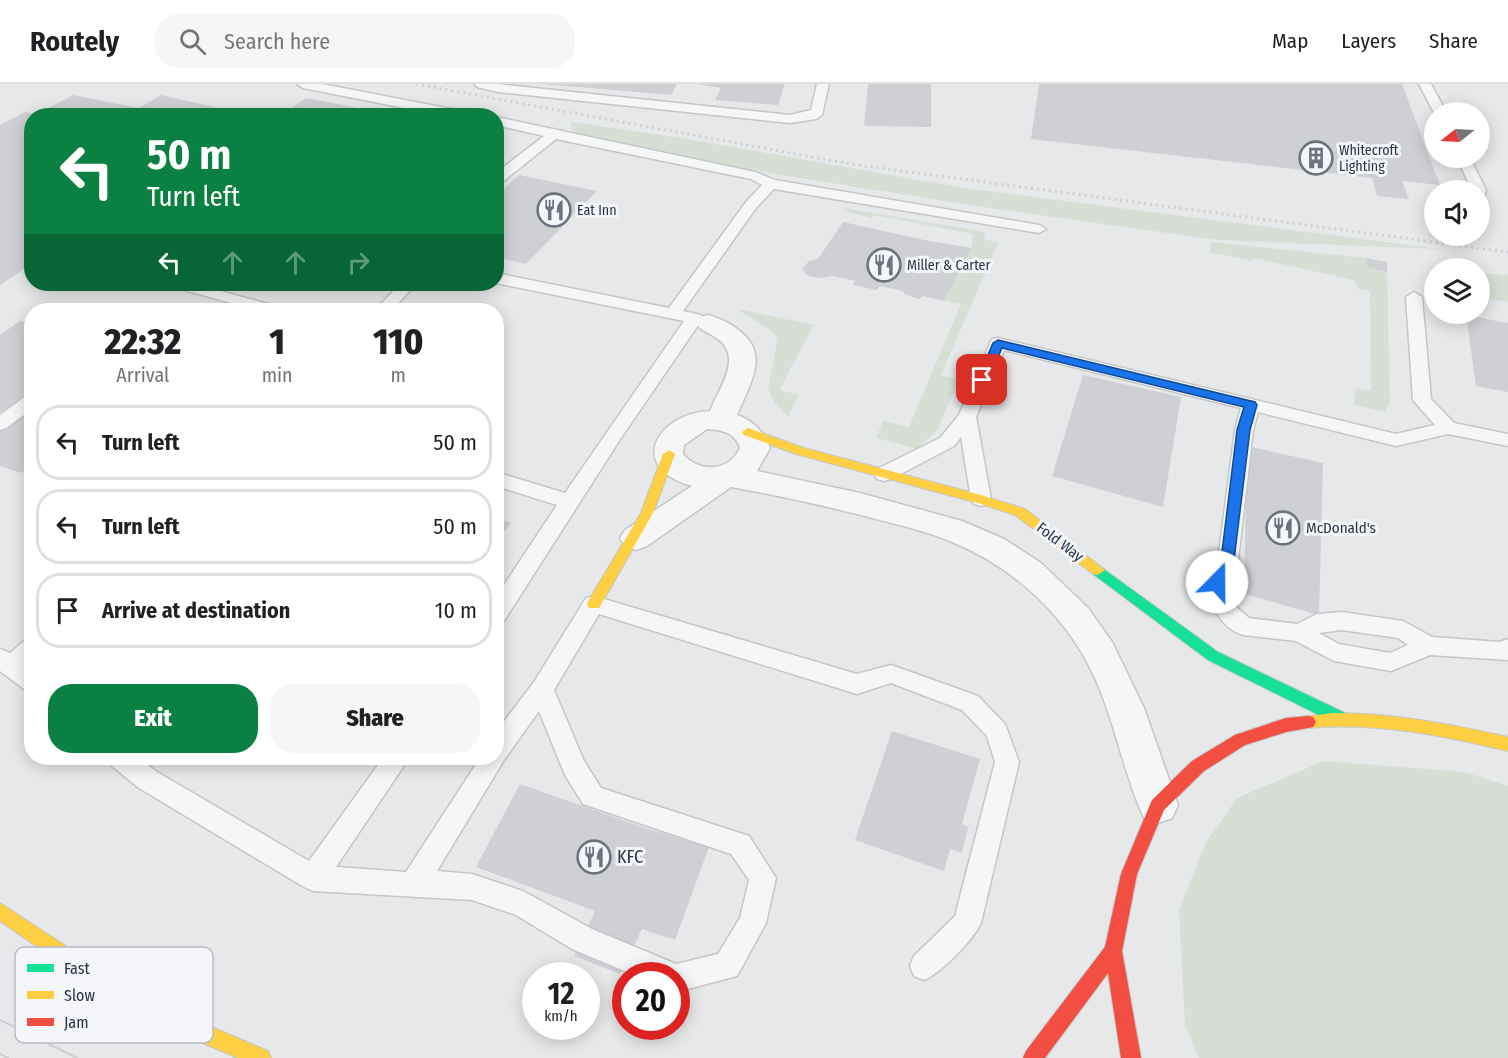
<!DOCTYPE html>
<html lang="en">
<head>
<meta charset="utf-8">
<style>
  :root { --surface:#fff; --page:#f6f6f6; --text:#202124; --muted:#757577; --line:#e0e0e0; --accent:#0b8043 }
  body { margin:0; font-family:"Fira Sans Condensed",sans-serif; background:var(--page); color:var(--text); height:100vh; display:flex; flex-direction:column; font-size:22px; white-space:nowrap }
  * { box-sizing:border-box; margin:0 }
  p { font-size:20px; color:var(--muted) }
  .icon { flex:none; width:33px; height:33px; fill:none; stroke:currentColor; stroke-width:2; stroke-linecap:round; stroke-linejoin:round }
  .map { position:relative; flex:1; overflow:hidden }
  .panel { position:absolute; left:24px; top:219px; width:480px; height:462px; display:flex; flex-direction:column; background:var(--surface); border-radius:24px; box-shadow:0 3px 15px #0003 }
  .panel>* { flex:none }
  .hud { position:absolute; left:24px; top:24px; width:480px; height:183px; border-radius:24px; box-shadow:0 3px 15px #0003; background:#0b8043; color:#fff; overflow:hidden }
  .needle { width:39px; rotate:252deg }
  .buttons { position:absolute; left:1424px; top:18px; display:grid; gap:12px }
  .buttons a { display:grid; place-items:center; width:66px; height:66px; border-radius:50%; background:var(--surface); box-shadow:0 3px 15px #0003; font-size:30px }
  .speed { position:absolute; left:522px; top:878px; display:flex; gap:12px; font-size:30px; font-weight:700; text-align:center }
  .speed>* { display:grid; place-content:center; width:78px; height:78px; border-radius:50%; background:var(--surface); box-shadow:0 3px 15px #0003; line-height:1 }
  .speed small { font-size:15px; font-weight:400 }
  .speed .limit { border:9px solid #d22; background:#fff; color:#111 }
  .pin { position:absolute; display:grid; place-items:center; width:51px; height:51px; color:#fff; margin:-26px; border-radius:12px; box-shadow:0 3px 9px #0006 }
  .me { position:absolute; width:66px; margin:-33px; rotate:22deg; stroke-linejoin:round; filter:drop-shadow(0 0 4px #0008) }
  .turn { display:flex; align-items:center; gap:21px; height:126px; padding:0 24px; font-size:27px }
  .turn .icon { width:78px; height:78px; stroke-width:2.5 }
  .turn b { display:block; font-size:42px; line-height:51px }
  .lanes { display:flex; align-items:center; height:57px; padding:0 24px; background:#0003; justify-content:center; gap:30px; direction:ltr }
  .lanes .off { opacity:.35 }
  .eta { display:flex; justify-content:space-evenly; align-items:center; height:102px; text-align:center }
  .eta b { font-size:36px; font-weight:800; line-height:42px }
  .button { display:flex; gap:12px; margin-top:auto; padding:12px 24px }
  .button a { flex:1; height:69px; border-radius:24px; background:var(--accent); color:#fff; font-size:24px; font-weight:800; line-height:69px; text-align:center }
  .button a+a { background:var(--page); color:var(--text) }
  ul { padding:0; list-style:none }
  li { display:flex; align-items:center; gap:18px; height:75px; margin:0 12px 9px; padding:0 12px; border:3px solid var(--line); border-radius:24px }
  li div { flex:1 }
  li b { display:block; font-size:22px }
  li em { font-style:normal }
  header { display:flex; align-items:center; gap:36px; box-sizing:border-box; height:84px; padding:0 30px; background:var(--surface); border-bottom:2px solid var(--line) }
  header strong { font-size:28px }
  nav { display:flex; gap:33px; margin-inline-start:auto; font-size:21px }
  .search { width:420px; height:54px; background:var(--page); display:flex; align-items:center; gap:15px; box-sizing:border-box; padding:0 21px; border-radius:24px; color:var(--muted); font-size:22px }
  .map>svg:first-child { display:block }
  .green { fill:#d6ded6 }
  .building { fill:#ced0d3 }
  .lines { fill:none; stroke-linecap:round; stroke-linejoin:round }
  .lane-casing { stroke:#c4c6c8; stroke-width:3 }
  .street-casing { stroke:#c4c6c8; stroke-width:3 }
  .fast-casing { stroke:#c4c6c8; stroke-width:2 }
  .slow-casing { stroke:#c4c6c8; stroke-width:2 }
  .jam-casing { stroke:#c4c6c8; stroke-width:2 }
  .lane { fill:#f5f6f7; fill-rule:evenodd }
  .street { fill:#f5f6f7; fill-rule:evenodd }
  .fast { fill:#16e098; fill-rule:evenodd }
  .slow { fill:#ffcf43; fill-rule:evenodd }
  .jam { fill:#f24e42; fill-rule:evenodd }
  .tram { stroke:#cecfd2; stroke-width:2 }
  .rail { stroke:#cecfd2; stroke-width:3; stroke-dasharray:2 4; stroke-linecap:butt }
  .route { fill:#1a73e8; stroke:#114b97; stroke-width:1.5 }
  .labels { text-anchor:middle; stroke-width:6; stroke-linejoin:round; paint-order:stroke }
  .far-poi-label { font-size:14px; fill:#2b3445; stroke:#f4f6f9; text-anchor:start }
  .poi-label { font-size:15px; fill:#2b3445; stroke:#f4f6f9; text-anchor:start }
  .street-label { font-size:15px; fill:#2b3445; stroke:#f4f6f9 }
  .near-poi-label { font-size:18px; fill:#2b3445; stroke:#f4f6f9; text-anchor:start }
  .key { fill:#f4f6f9; stroke:#b8bcc3; stroke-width:1.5 }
  .key-label { font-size:16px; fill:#2b3445 }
</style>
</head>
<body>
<header>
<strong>Routely</strong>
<div class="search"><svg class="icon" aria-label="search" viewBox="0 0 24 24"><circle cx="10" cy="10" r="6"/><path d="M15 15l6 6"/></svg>Search here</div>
<nav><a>Map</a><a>Layers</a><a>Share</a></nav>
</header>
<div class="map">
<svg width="1508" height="974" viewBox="0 0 1508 974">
  <rect width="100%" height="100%" fill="#e6e8ea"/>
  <g class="green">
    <polygon points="571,38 682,54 964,104 1440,165 1217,156 989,124 781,91 574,53"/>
    <polygon points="844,124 985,148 984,155 998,159 941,291 959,296 937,346 917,365 876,354 883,337 909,343 961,220 944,217 971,164 973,150 875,131 871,134 845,127"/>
    <polygon points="1211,158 1366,174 1368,184 1387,188 1390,318 1385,328 1354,321 1356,304 1371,307 1370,207 1358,205 1356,198 1349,195 1254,174 1252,177 1210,168"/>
    <polygon points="1479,189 1508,191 1508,218 1479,213"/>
    <polygon points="742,226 814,241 779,306 799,311 788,333 775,319 768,306 777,257 774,249 740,227"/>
    <polygon points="1324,677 1464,688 1508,702 1508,974 1199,974 1185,941 1179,826 1205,760 1237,714"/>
  </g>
  <g class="building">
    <polygon points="543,0 677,0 671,11"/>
    <polygon points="697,0 785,0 778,21 715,16 721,4"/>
    <polygon points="868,0 931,0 931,43 864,42"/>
    <polygon points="1039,0 1402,0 1440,101 1402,97 1409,115 1377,112 1372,94 1031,55"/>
    <polygon points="73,11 139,24 161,11 254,32 32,32 32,180 0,201 0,41 25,28 37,30"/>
    <polygon points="306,14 389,30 389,32 281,32"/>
    <polygon points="519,91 597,107 526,180 496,173 496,112"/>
    <polygon points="843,138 924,156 971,164 944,217 923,212 919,215 904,210 903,207 880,202 877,206 853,201 855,197 832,192 821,194 808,192 802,185 809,177 818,175"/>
    <polygon points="1366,174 1387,178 1387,188 1368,184"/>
    <polygon points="1466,231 1508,239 1508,308 1476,302"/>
    <polygon points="20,237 32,240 32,305 0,329 0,251"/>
    <polygon points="1083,291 1181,313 1163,423 1052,392"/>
    <polygon points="32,320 32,380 21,389 0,382 0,344"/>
    <polygon points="1247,362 1323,379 1319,531 1244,510"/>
    <polygon points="496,434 511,439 496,458"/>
    <polygon points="892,647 980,675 962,740 968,743 962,769 950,765 944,787 855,756"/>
    <polygon points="520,700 648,745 709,763 675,856 642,845 620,890 574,872 595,827 476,783"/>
  </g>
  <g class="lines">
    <g class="lane-casing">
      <g id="lane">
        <polygon points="297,0 322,0 467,28 473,32 445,32 303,4"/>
        <polygon points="475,0 497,0 790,31 811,26 817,0 829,0 822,31 816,35 790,39 498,8 477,3"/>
        <polygon points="1419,0 1431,0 1446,28 1434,29"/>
        <polygon points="496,33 755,88 775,96 1039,141 1046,145 1039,149 774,105 756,124 683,227 701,231 703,234 619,357 504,537 496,539 496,513 557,421 496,402 496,388 565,409 684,237 496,199 496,189 669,224 746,118 762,101 751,95 556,55 501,99 496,100 496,89 544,52 496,41"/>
        <polygon points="1457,74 1470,74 1486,106 1484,115 1479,116 1479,106 1472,106"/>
        <polygon points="171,200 195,200 279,223 281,226 257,226 173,203"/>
        <polygon points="400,200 416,200 392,226 375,226"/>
        <path d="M1414 208 1422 213 1431 315 1454 339 1508 350V362L1448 350 1396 362 1258 328 1253 346 1238 476 1228 498 1235 522 1249 534 1297 540 1317 530 1342 528 1403 537 1432 553 1500 558 1508 555V576L1430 571 1391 587 1334 577 1296 557 1243 551C1218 543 1213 521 1206 498L1218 476 1235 346 1241 324 1004 266 976 333 991 415 988 420 981 422 974 420 971 415 961 353 954 362 891 395 884 397 877 395 874 390 877 385 940 354 959 331 990 259 992 255 998 254 1396 350 1435 341 1413 316 1406 213ZM1342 546 1398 554 1408 561 1390 569 1339 560 1319 549Z"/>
        <polygon points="32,310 32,325 6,344 0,346 0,331 26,312"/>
        <path d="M594 512 857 590 891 581 978 612 1005 640 1019 678 981 839C973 856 941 889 924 896L914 892 910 882 914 872 955 832 995 678 987 652 962 626 891 599 857 610 599 530 554 606 584 677 601 704 749 752 776 794 766 839 737 892 676 908V891H634L572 865 516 831 472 816 313 807 304 803 139 704 112 682 109 674H138L157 688 309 777 383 674H409L336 783 406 788 480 674H496V648L534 598 586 514ZM539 627 565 691 583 720 731 770 749 796 740 834 718 870 676 880 592 845 523 807 472 790 437 787 504 676Z"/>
        <polygon points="32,554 32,577 26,581 32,585 32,607 24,605 0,587 0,565 10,569 24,557"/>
      </g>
    </g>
    <g class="street-casing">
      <path id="street" d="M708 231C720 234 732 240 742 249 770 273 748 303 737 331 754 337 763 347 770 364L757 387 860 409 962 437 1004 455 1041 479 1088 524 1112 558 1144 624 1178 721 1172 734 1158 739 1144 734C1121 684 1114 629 1088 580 1060 526 1009 481 952 458 924 446 894 440 865 432 821 421 776 411 731 403L647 462 636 466 625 462 620 454 625 446 692 402C625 383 658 329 710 327 719 304 743 274 718 255 710 249 701 247 695 239L699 233ZM707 345C723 346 735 349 740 364 729 388 699 389 683 370L684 361Z"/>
    </g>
    <g class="fast-casing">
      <polygon id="fast" points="1098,481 1218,568 1345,629 1348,634 1345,639 1340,640 1335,639 1208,576 1093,490 1091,486"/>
    </g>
    <g class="slow-casing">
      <g id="slow">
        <polygon points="748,344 804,364 981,411 1025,425 1105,486 1098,491 1093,490 1015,431 978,419 796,370 744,351 742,348"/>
        <polygon points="669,366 675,370 653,429 599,524 589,524 587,520 589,516 641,429 663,370"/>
        <path d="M1333 629C1393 629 1450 640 1508 653V667C1441 651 1377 638 1308 644L1303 643 1300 638 1303 633Z"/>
        <polygon points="0,819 148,916 268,967 271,974 238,974 134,930 0,837"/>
      </g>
    </g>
    <g class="jam-casing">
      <polygon id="jam" points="1308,632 1313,633 1316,638 1313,643 1286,648 1245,661 1204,687 1164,726 1137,790 1122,867 1141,974 1121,974 1108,889 1045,974 1023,974 1026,967 1105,863 1121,790 1152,716 1192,677 1235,651 1286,634"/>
    </g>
    <use href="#lane" class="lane"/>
    <use href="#street" class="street"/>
    <use href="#fast" class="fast"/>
    <use href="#slow" class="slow"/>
    <use href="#jam" class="jam"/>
    <g class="tram">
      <polyline points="0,936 77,974"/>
      <polyline points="0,970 8,974"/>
    </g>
    <polyline class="rail" points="416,0 850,80 1508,168"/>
  </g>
  <polygon class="route" points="998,256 1255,318 1257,321 1250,346 1234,476 1222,501 1212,501 1210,498 1221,476 1237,346 1244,323 1002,264 987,299 978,299 977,296 993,259"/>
  <defs>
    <g id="building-ring" transform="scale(1.725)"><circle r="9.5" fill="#f4f6f9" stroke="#6c737f" stroke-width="1.5"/><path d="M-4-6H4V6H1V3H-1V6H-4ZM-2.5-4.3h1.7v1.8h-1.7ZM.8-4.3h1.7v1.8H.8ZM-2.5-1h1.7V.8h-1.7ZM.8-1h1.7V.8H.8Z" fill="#6c737f"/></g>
    <g id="restaurant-ring" transform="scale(1.725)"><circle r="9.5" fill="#f4f6f9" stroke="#6c737f" stroke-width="1.5"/><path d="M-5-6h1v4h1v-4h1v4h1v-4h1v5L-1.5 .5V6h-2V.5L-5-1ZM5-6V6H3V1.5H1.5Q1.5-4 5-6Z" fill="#6c737f"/></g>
  </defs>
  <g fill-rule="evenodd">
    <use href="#building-ring" x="1316" y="74"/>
    <use href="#restaurant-ring" x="554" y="126"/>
    <use href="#restaurant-ring" x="884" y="181"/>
    <use href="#restaurant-ring" x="1283" y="444"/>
    <use href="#restaurant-ring" x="594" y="773"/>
  </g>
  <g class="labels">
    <g class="far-poi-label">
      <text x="1339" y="71">Whitecroft<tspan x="1339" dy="16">Lighting</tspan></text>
      <text x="577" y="131">Eat Inn</text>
      <text x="907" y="186">Miller &amp; Carter</text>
    </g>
    <g class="poi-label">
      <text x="1306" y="449">McDonald's</text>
    </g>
    <g class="street-label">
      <text transform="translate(1060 458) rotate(37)" y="5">Fold Way</text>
    </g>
    <g class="near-poi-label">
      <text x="617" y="779">KFC</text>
    </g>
  </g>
  <rect x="15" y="863" width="198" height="96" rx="9" class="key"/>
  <rect x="27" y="880" width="27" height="8" fill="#16e098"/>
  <rect x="27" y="907" width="27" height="8" fill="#ffcf43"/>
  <rect x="27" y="934" width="27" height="8" fill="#f24e42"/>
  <g class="key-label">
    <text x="64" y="890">Fast</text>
    <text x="64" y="917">Slow</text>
    <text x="64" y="944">Jam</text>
  </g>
</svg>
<div class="buttons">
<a><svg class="needle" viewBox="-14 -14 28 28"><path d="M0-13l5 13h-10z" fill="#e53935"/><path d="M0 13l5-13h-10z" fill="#757577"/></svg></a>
<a><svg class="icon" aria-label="sound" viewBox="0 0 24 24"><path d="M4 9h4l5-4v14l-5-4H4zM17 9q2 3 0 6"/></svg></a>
<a><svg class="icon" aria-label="layers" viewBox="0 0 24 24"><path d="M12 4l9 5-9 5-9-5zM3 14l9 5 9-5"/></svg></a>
</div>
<div class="speed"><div>12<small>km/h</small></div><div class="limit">20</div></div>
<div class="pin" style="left:982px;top:296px;background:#d93025"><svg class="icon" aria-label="arrive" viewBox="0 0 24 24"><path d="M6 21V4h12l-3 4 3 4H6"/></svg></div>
<svg class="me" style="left:1217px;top:498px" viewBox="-20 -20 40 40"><circle r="19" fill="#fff"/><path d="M0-13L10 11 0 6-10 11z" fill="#1a73e8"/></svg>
<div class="hud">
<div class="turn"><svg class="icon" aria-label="left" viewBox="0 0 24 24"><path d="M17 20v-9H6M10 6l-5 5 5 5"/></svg><div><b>50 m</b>Turn left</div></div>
<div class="lanes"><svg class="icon" aria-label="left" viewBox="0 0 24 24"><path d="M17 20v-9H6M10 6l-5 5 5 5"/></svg><svg class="icon off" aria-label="ahead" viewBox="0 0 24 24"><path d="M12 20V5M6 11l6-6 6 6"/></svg><svg class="icon off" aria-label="ahead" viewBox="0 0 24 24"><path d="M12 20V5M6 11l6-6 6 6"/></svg><svg class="icon off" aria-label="right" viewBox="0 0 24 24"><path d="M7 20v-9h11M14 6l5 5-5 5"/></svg></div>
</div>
<section class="panel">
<div class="eta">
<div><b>22:32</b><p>Arrival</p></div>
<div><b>1</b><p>min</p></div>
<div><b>110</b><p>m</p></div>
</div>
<ul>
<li><svg class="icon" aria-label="left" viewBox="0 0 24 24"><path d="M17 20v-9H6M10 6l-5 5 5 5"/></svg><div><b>Turn left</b></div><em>50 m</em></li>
<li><svg class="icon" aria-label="left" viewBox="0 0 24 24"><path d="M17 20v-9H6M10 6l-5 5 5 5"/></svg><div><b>Turn left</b></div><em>50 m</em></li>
<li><svg class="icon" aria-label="arrive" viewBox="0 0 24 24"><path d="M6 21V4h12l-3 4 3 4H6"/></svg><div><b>Arrive at destination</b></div><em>10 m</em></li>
</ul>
<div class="button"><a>Exit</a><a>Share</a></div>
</section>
</div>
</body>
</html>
